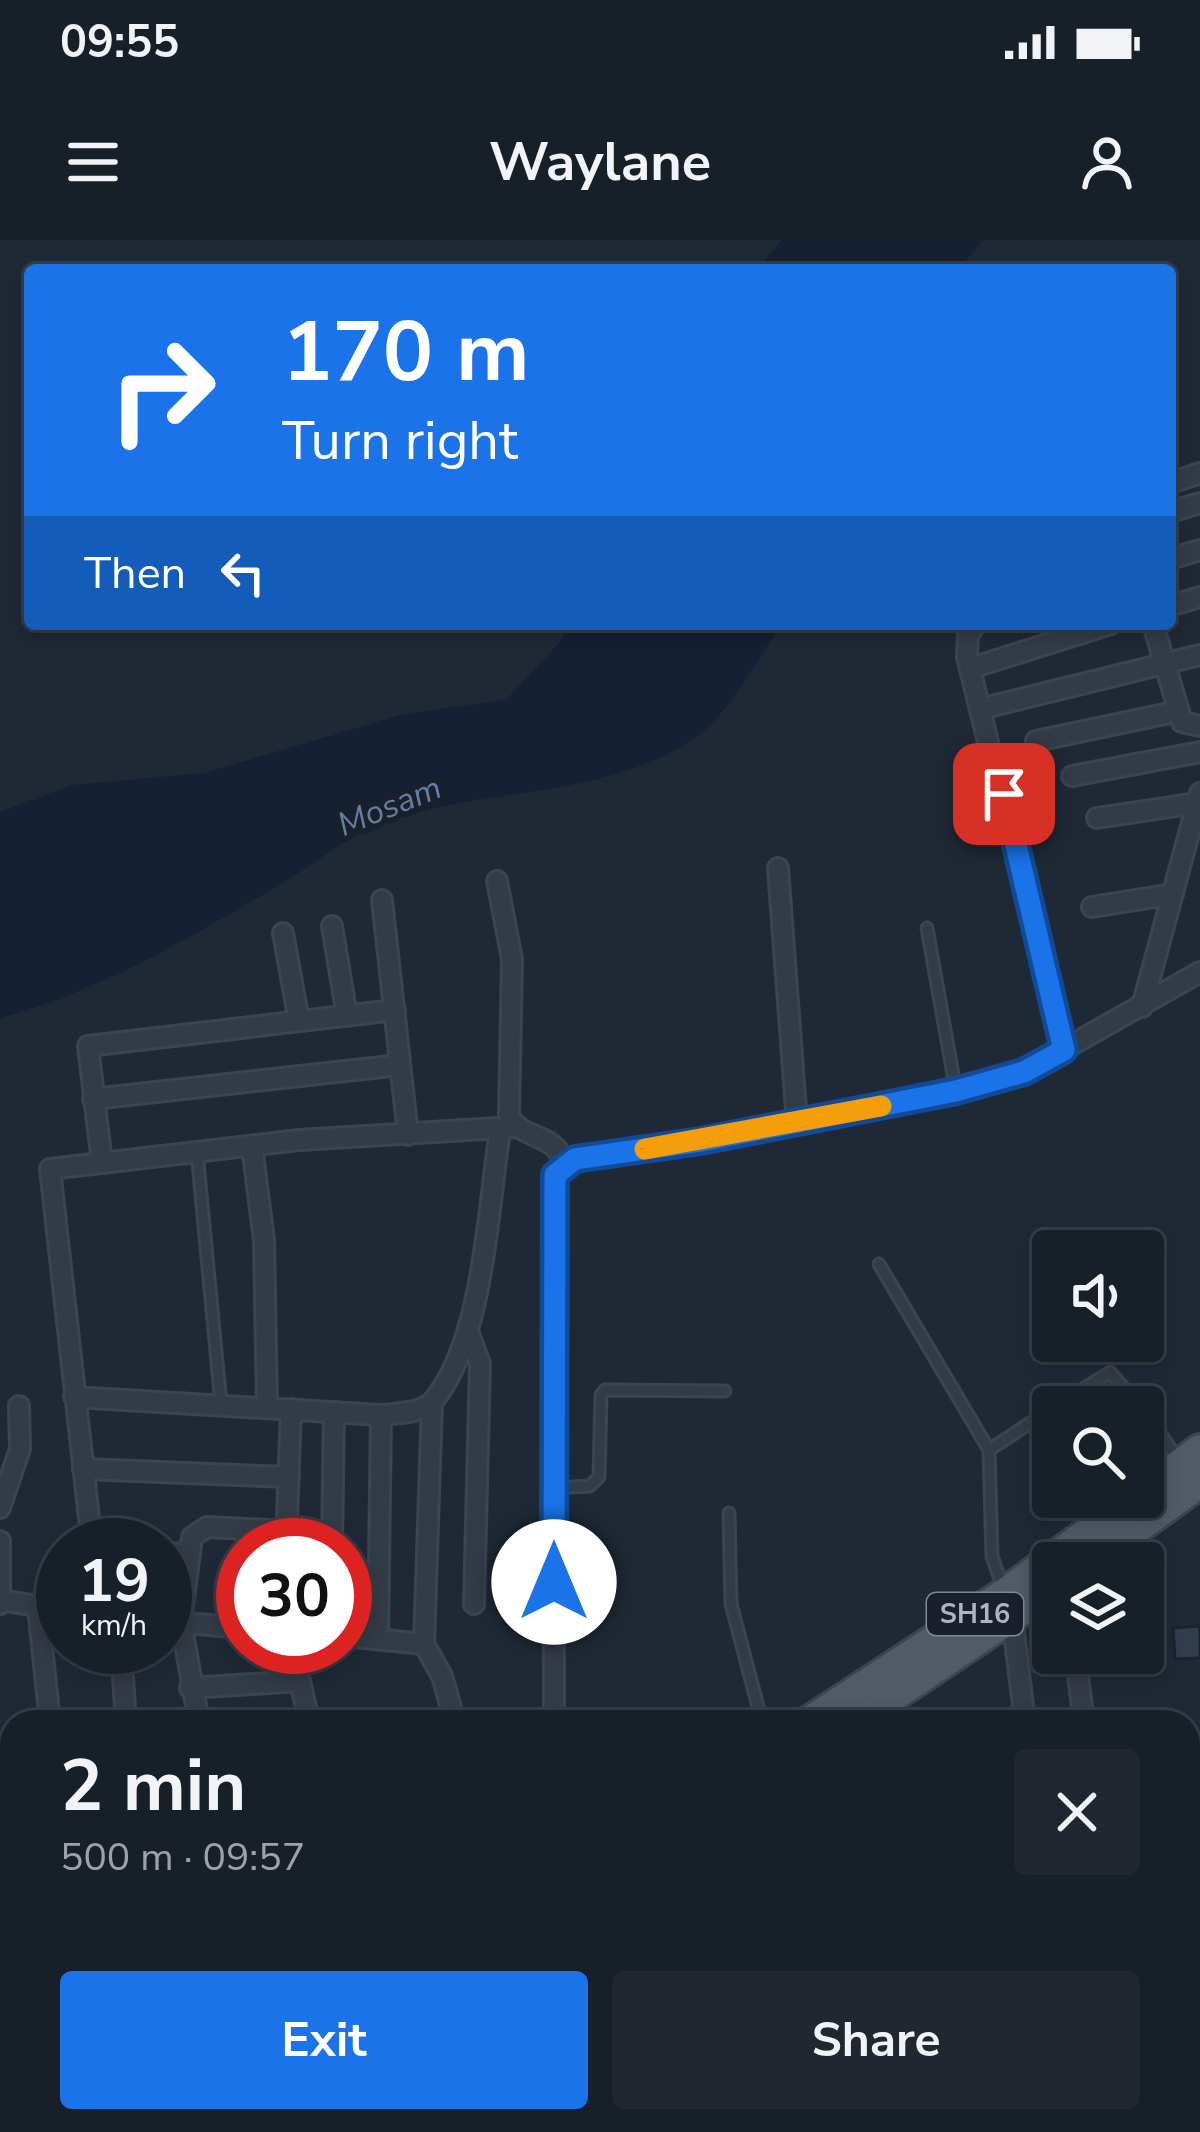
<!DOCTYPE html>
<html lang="en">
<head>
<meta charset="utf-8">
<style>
  :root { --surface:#171f28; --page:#202730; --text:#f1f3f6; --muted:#9ea2a8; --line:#363d45; --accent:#1a73e8 }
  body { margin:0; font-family:"Nunito Sans",sans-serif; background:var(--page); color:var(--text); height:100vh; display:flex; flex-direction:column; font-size:45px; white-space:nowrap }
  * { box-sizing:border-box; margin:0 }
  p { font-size:39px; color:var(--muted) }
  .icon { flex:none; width:66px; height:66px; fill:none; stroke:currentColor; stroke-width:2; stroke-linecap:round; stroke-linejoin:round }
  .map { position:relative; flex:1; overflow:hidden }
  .details { position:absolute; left:0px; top:1470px; width:1200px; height:423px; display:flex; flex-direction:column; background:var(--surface); border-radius:36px 36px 0 0; box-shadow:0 6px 18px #0003,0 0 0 3px var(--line) }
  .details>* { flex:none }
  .hud { position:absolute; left:24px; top:24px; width:1152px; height:366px; border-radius:12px; box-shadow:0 6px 18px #0003,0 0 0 3px var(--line); background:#1a73e8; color:#fff; overflow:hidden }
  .tools { position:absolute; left:1032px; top:990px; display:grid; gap:24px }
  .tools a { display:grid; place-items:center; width:132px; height:132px; border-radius:12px; background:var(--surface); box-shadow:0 6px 18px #0003,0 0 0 3px var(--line); font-size:60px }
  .speed { position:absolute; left:36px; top:1278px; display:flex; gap:24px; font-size:60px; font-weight:700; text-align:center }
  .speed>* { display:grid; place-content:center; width:156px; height:156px; border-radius:50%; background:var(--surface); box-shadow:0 6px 18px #0003,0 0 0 3px var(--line); line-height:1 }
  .speed small { font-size:30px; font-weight:400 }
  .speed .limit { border:18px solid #d22; background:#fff; color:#111 }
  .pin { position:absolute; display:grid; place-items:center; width:102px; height:102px; color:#fff; margin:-51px; border-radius:24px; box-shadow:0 6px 18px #0006 }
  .me { position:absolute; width:132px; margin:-66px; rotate:0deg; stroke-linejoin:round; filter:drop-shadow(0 0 9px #0008) }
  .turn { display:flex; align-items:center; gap:42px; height:252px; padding:0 60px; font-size:54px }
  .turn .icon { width:156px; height:156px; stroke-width:2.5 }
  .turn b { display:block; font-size:84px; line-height:102px }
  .then { display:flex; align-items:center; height:114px; padding:0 60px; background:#0003; gap:24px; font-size:45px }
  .round { display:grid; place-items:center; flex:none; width:126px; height:126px; border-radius:12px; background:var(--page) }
  .overview { display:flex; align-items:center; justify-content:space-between; height:204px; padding:0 60px }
  h1 { font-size:72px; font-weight:700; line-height:90px }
  .action { display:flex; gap:24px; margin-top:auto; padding:24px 60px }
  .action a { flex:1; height:138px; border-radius:12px; background:var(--accent); color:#fff; font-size:48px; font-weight:700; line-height:138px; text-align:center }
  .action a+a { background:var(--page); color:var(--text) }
  .status { display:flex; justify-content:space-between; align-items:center; height:84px; padding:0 60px; background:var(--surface); direction:ltr }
  .status svg { height:33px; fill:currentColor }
  header { display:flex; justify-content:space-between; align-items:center; height:156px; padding:0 60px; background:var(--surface); font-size:54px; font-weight:700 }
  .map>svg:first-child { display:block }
  .water { fill:#142033 }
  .building { fill:#313d4d; stroke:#1a222d; stroke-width:3 }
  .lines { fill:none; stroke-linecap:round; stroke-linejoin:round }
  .service-casing { stroke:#3c4450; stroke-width:15 }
  .minor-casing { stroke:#3c4450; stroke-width:24 }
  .primary-casing { stroke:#3c4450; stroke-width:36 }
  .service { stroke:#333b47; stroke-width:9 }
  .minor { stroke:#333b47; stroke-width:18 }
  .primary { stroke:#515a67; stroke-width:30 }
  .route-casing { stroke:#114b97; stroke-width:30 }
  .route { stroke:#1a73e8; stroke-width:21 }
  .slow { stroke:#f59e0b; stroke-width:21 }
  .labels { text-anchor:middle; stroke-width:12; stroke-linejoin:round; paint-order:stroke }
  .shield { fill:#19202b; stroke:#818896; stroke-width:3 }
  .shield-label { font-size:27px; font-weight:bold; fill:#adb5c4 }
  .water-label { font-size:33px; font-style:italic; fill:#657fa3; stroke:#19202b }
</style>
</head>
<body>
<div class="status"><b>09:55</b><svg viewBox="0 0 49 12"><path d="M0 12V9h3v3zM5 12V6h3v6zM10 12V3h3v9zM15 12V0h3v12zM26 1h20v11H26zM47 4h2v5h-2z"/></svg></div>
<header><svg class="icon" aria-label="menu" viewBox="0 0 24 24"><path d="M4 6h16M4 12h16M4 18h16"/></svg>Waylane<svg class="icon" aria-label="person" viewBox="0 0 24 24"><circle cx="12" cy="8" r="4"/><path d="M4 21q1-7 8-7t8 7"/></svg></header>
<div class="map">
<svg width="1200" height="1892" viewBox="0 0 1200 1892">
  <rect width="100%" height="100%" fill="#1f2936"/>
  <g class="water">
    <polygon points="782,0 983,0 958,30 757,30"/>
    <path d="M569 384H782C755 422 727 480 686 504 597 558 485 548 388 581 347 595 316 624 279 645 191 697 100 752 0 778V572L72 545 204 533 404 474 506 460 562 400Z"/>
  </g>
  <polygon class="building" points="1200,1386 1200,1418 1175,1419 1173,1388"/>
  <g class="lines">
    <g class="service-casing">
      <g id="service">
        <polyline points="927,688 955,846"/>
        <polyline points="197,912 221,1164"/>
        <polyline points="879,1024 989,1210 992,1316 1003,1348"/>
        <polyline points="1054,1167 1110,1132 1141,1167"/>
        <polyline points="1143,1169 1178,1219"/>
        <polyline points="989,1210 1053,1168"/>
        <polyline points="554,1248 590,1246 599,1237 601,1155 605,1150 725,1151"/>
        <polyline points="729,1273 731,1364 762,1482"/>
      </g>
    </g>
    <g class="minor-casing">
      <g id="minor">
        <polyline points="1170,243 1200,233"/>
        <polyline points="1170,272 1200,263"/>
        <polyline points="1170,319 1200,310"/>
        <polyline points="1170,366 1200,357"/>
        <polyline points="976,384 968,395 967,417 1064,810"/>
        <polyline points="1153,384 1182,482 1200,486"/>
        <polyline points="971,428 1111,384"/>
        <polyline points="984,468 1200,415"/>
        <polyline points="1036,501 1179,471"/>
        <polyline points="1072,536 1200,512"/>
        <polyline points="1097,578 1197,563"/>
        <polyline points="778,628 797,883"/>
        <path d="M497 641 512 719 509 877C523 900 555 893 564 922"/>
        <polyline points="382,660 408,895"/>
        <polyline points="1092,667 1173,654"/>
        <polyline points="332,686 347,776"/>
        <polyline points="283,693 299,781"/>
        <polyline points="1142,767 1200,553"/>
        <polyline points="93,859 400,825"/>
        <polyline points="252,906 264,1000 267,1168"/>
        <polyline points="102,923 88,806 395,770"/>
        <polyline points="468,1091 480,1124 474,1364"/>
        <path d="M74 1157 381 1175C398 1173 422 1174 434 1160 484 1098 488 968 500 890"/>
        <polyline points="432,1162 424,1404 442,1436 455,1482"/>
        <polyline points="83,1229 289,1237"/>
        <polyline points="0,1268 20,1209 19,1166"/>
        <polyline points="0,1301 0,1364"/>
        <polyline points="92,1305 50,929 299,900 516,887"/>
        <polyline points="286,1305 291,1169"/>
        <polyline points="332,1305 334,1172"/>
        <polyline points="165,1313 190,1314"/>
        <polyline points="0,1360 63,1370"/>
        <polyline points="38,1368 50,1482"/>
        <polyline points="1012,1376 1025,1482"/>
        <polyline points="165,1381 243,1388"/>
        <polyline points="345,1396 424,1404"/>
        <polyline points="378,1399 381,1175"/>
        <polyline points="121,1407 126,1482"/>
        <polyline points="1075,1413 1084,1482"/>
        <polyline points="190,1448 300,1441 308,1476 284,1482"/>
        <polyline points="199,1482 181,1382 192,1297 207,1287 287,1291"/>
        <polyline points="554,1482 553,946 564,922 797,883 1024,832 1200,732"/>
        <polyline points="0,1510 12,1510"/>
        <polyline points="0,1606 12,1605"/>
        <polyline points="0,1664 12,1663"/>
        <polyline points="1188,1692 1200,1691"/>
        <polyline points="0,1807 11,1892"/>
        <polyline points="551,1881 553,1892"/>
        <polyline points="628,1881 630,1892"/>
        <polyline points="699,1881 700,1892"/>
        <polyline points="841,1881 843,1892"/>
        <polyline points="908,1881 910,1892"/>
        <polyline points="976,1881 978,1892"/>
        <polyline points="83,1892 124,1881"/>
        <polyline points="319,1892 474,1885"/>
        <polyline points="1109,1892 1187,1881"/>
      </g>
    </g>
    <g class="primary-casing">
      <g id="primary">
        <polyline points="1143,1252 1200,1210"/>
        <polyline points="1089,1323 1200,1242"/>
        <polyline points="809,1482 1006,1353 1137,1257"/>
        <polyline points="854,1482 1053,1349"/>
        <polyline points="0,1792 12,1790"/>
      </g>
    </g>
    <use href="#service" class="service"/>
    <use href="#minor" class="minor"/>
    <use href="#primary" class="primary"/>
  </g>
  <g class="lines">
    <g class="route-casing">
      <polyline id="route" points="554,1342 555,935 575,919 701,901 956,851 1024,832 1064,810 1004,554"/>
    </g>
    <use href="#route" class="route"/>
    <polyline class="slow" points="645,909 881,866"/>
  </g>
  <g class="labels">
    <rect class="shield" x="927" y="1353" width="96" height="42" rx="9"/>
    <g class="shield-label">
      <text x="975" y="1383">SH16</text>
    </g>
    <g class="water-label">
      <text transform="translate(389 565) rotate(-22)" y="12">Mosam</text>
    </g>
  </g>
</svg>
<div class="tools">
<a><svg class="icon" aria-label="sound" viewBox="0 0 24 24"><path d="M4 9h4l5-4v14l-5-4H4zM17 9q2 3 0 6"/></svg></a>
<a><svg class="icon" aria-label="search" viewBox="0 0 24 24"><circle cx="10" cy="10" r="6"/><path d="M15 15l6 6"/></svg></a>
<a><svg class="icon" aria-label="layers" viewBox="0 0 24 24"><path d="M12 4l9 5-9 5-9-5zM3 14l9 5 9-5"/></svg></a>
</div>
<div class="speed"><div>19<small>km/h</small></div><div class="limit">30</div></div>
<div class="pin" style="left:1004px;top:554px;background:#d93025"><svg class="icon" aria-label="arrive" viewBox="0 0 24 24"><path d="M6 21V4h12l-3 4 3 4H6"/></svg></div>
<svg class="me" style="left:554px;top:1342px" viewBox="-20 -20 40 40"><circle r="19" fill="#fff"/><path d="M0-13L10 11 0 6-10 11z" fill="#1a73e8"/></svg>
<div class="hud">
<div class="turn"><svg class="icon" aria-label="right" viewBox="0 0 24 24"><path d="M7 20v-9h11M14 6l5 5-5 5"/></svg><div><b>170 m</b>Turn right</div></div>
<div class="then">Then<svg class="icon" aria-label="left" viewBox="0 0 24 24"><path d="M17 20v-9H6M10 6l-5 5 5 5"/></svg></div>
</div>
<section class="details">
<div class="overview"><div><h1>2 min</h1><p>500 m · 09:57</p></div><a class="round"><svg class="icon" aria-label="close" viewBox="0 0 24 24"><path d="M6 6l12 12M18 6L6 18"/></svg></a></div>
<div class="action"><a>Exit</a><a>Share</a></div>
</section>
</div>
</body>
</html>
